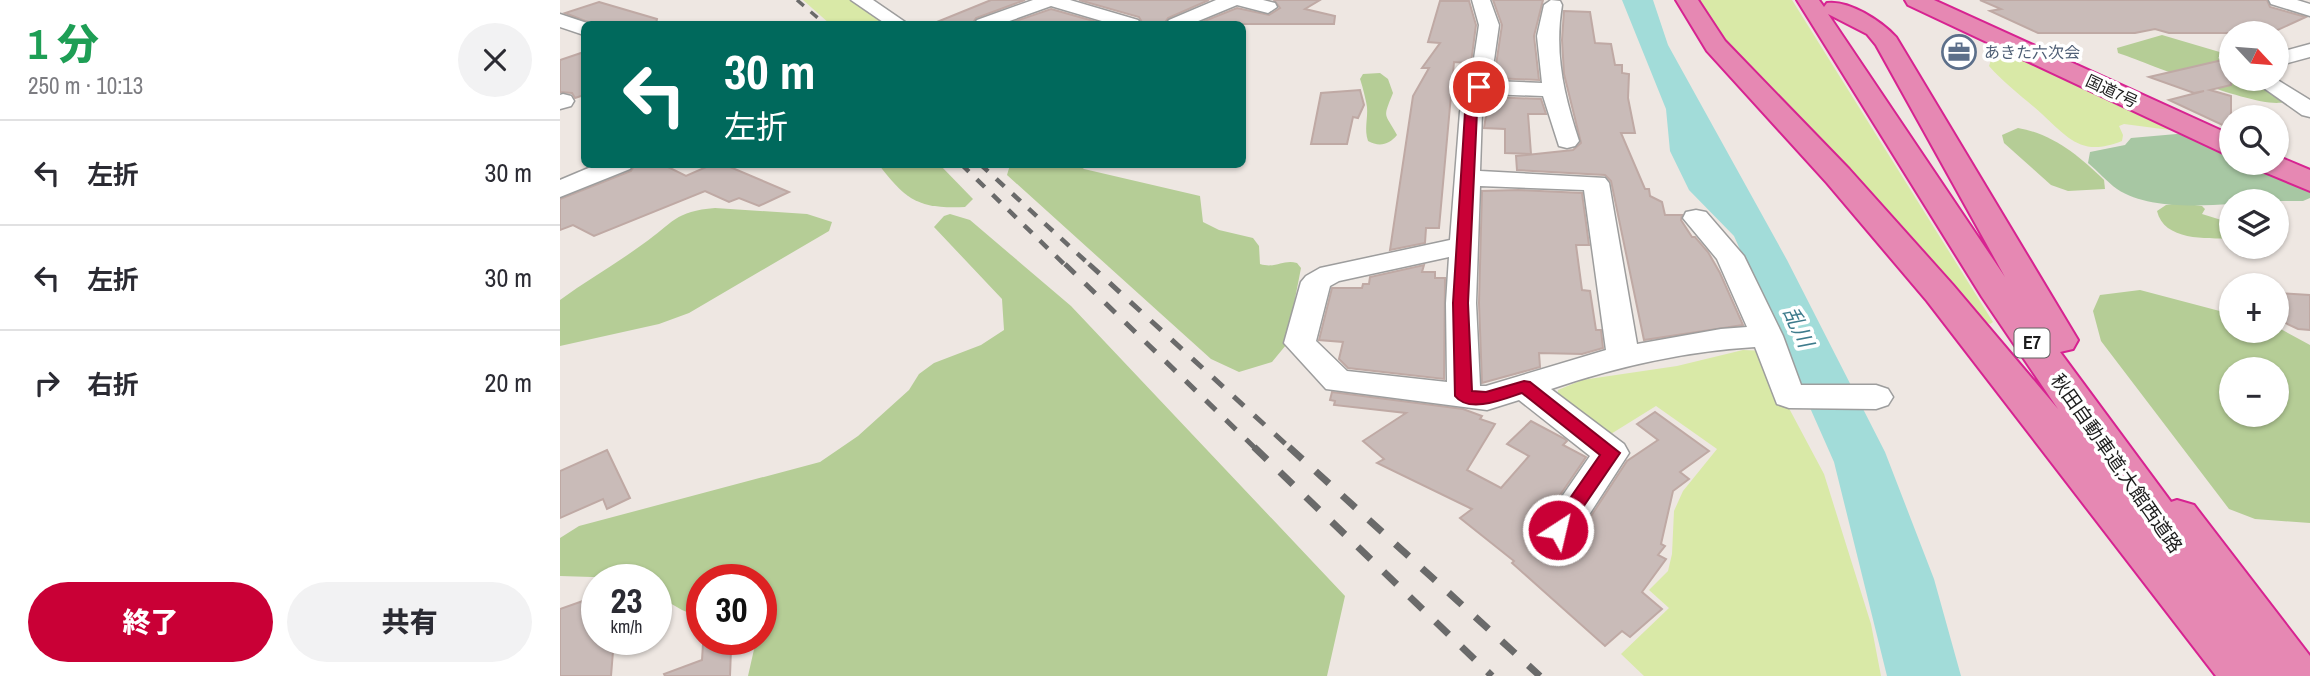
<!DOCTYPE html>
<html lang="ja">
<head>
<meta charset="utf-8">
<style>
  :root { --surface:#fff; --page:#f2f2f3; --text:#2b2b33; --muted:#7c7c81; --line:#e1e1e2; --accent:#c90036 }
  body { margin:0; font-family:"Archivo Narrow","Noto Sans JP",sans-serif; background:var(--page); color:var(--text); height:100vh; display:flex; flex-direction:column; font-size:26px; white-space:nowrap }
  * { box-sizing:border-box; margin:0 }
  p { font-size:23px; color:var(--muted) }
  .icon { flex:none; width:38px; height:38px; fill:none; stroke:currentColor; stroke-width:2; stroke-linecap:round; stroke-linejoin:round }
  .map { position:relative; flex:1; overflow:hidden }
  .side { display:flex; flex-direction:column; background:var(--surface); width:560px }
  .side>* { flex:none }
  .banner { position:absolute; left:21px; top:21px; width:665px; height:147px; border-radius:10px; box-shadow:0 2px 5px #0004; background:#00695c; color:#fff; overflow:hidden }
  .needle { width:46px; rotate:116deg }
  .buttons { position:absolute; left:1659px; top:21px; display:grid; gap:14px }
  .buttons a { display:grid; place-items:center; width:70px; height:70px; border-radius:50%; background:var(--surface); box-shadow:0 2px 5px #0004; font-size:35px }
  .speed { position:absolute; left:21px; top:564px; display:flex; gap:14px; font-size:35px; font-weight:700; text-align:center }
  .speed>* { display:grid; place-content:center; width:91px; height:91px; border-radius:50%; background:var(--surface); box-shadow:0 2px 5px #0004; line-height:1 }
  .speed small { font-size:18px; font-weight:400 }
  .speed .limit { border:10px solid #d22; background:#fff; color:#111 }
  .pin { position:absolute; display:grid; place-items:center; width:60px; height:60px; color:#fff; margin:-30px; border:4px solid #fff; border-radius:50%; box-shadow:0 2px 7px #0007 }
  .me { position:absolute; width:77px; margin:-38px; rotate:35deg; stroke-linejoin:round; filter:drop-shadow(0 0 5px #0008) }
  .turn { display:flex; align-items:center; gap:24px; height:147px; padding:0 28px; font-size:32px }
  .turn .icon { width:91px; height:91px; stroke-width:2.5 }
  .turn b { display:block; font-size:49px; line-height:60px }
  .round { display:grid; place-items:center; flex:none; width:74px; height:74px; border-radius:37px; background:var(--page) }
  .head { display:flex; align-items:center; justify-content:space-between; height:119px; padding:0 28px }
  h1 { font-size:42px; font-weight:800; line-height:52px; color:#1e9e55 }
  .button { display:flex; gap:14px; margin-top:auto; padding:14px 28px }
  .button a { flex:1; height:80px; border-radius:42px; background:var(--accent); color:#fff; font-size:28px; font-weight:800; line-height:80px; text-align:center }
  .button a+a { background:var(--page); color:var(--text) }
  ul { padding:0; list-style:none }
  li { display:flex; align-items:center; gap:21px; height:105px; padding:0 28px; border-top:2px solid var(--line) }
  li div { flex:1 }
  li b { display:block; font-size:26px }
  li em { font-style:normal }
  main { display:flex; flex:1; min-height:0 }
  .map>svg:first-child { display:block }
  .grass { fill:#d9e9a7 }
  .forest { fill:#b5cd96; fill-rule:evenodd }
  .cemetery { fill:#a7c7a3 }
  .water { fill:#a2dcd9 }
  .building { fill:#c9bbb8; stroke:#bfa9a4; stroke-width:2 }
  .lines { fill:none; stroke-linecap:round; stroke-linejoin:round }
  .minor-casing { stroke:#9d9d9d; stroke-width:3 }
  .highway-casing { stroke:#d72391; stroke-width:4 }
  .minor { fill:#fff; fill-rule:evenodd }
  .highway { fill:#e688b3; fill-rule:evenodd }
  .rail-far3 { stroke:#6a6a6a; stroke-width:3.5; stroke-dasharray:9 9; stroke-linecap:butt }
  .rail-far2 { stroke:#6a6a6a; stroke-width:4.5; stroke-dasharray:11 11; stroke-linecap:butt }
  .rail-far1 { stroke:#6a6a6a; stroke-width:5; stroke-dasharray:14 14; stroke-linecap:butt }
  .rail { stroke:#6a6a6a; stroke-width:7; stroke-dasharray:18 18; stroke-linecap:butt }
  .route { fill:#c90036; stroke:#830023; stroke-width:2 }
  .labels { text-anchor:middle; stroke-width:7; stroke-linejoin:round; paint-order:stroke }
  .far-service-label { font-size:16px; fill:#4e5e75; stroke:#fff; text-anchor:start }
  .far-street-label { font-size:16px; fill:#1c1c1c; stroke:#fff }
  .shield { fill:#fff; stroke:#606060; stroke-width:2 }
  .shield-label { font-size:18px; font-weight:bold; fill:#1c1c1c }
  .street-label { font-size:19px; fill:#1c1c1c; stroke:#fff }
  .water-label { font-size:21px; font-style:italic; fill:#3e7b8c; stroke:#fff }
</style>
</head>
<body>
<main>
<section class="side">
<div class="head"><div><h1>1 分</h1><p>250 m · 10:13</p></div><a class="round"><svg class="icon" aria-label="close" viewBox="0 0 24 24"><path d="M6 6l12 12M18 6L6 18"/></svg></a></div>
<ul>
<li><svg class="icon" aria-label="left" viewBox="0 0 24 24"><path d="M17 20v-9H6M10 6l-5 5 5 5"/></svg><div><b>左折</b></div><em>30 m</em></li>
<li><svg class="icon" aria-label="left" viewBox="0 0 24 24"><path d="M17 20v-9H6M10 6l-5 5 5 5"/></svg><div><b>左折</b></div><em>30 m</em></li>
<li><svg class="icon" aria-label="right" viewBox="0 0 24 24"><path d="M7 20v-9h11M14 6l5 5-5 5"/></svg><div><b>右折</b></div><em>20 m</em></li>
</ul>
<div class="button"><a>終了</a><a>共有</a></div>
</section>
<div class="map">
<svg width="1750" height="676" viewBox="0 0 1750 676">
  <rect width="100%" height="100%" fill="#eee7e2"/>
  <g class="grass">
    <polygon points="243,0 294,0 325,24 270,24"/>
    <polygon points="1136,0 1232,0 1433,322 1430,324 1420,320 1172,49"/>
    <path d="M1453 54 1602 124 1610 130 1564 124 1559 126 1563 135 1562 141C1522 157 1509 139 1482 114 1464 98 1445 84 1429 66L1431 60Z"/>
    <polygon points="1183,350 1205,351 1223,397 1264,474 1311,624 1321,676 1084,676 1061,654 1109,608 1089,590 1108,571 1112,554 1114,511 1123,491 1157,449 1096,406 1046,437 998,399 998,390 1022,380 1117,366"/>
  </g>
  <g class="forest">
    <path d="M1602 35 1663 53 1658 58 1671 64V79H1695L1724 102C1699 110 1588 63 1558 53L1557 48Z"/>
    <path d="M820 73 828 79 833 93C822 120 825 112 837 135 829 145 819 147 808 141 804 129 808 119 807 107 807 104 802 84 800 79L803 74Z"/>
    <path d="M1458 128C1493 134 1519 156 1544 180L1545 189 1508 191 1491 185 1444 143 1442 135Z"/>
    <path d="M319 165H380L413 199 405 207C358 209 346 200 319 165Z"/>
    <path d="M450 165H519L524 169 640 196 643 222 659 230 693 238 699 246 700 264C716 269 723 259 737 263L741 268 726 345 712 362 679 372 651 359 447 175Z"/>
    <path d="M1620 203 1642 206 1645 209 1642 214 1671 223V239C1646 238 1604 241 1597 211L1606 205Z"/>
    <path d="M155 208 247 214 272 222 269 231 129 313 99 324 0 346V300C27 280 56 264 83 244 113 223 115 211 155 208Z"/>
    <polygon points="390,214 410,220 511,306 785,596 767,676 188,676 195,645 185,639 201,639 201,579 142,579 142,618 122,610 96,595 96,579 0,576 0,538 19,526 260,462 298,436 349,390 359,374 374,363 421,345 444,330 442,299 374,227 384,216"/>
    <path d="M1580 290 1671 314V331H1717V327L1750 345V523L1695 519 1669 509 1541 341 1533 311 1540 295ZM1671 369H1717V415H1671Z"/>
  </g>
  <path class="cemetery" d="M1628 133 1671 153V163H1691L1750 190V198L1743 201H1671V204C1637 206 1587 209 1557 189 1547 182 1538 171 1528 163L1530 152 1565 145 1571 138Z"/>
  <polygon class="water" points="1062,0 1093,0 1108,45 1227,260 1325,452 1374,579 1401,676 1327,676 1274,462 1174,236 1129,190 1110,151 1106,109"/>
  <g class="building">
    <polygon points="431,0 465,0 416,18 412,24 372,24"/>
    <polygon points="519,0 649,0 608,18 604,24 583,24 579,17"/>
    <polygon points="714,0 760,0 745,9 775,16 774,24 637,24 677,8 709,15 720,8"/>
    <polygon points="933,0 983,0 974,36 979,80 934,78 942,25"/>
    <polygon points="1420,0 1707,0 1710,7 1746,17 1711,33 1609,33 1595,29 1575,33 1478,33 1430,11 1441,9"/>
    <polygon points="880,1 909,1 916,25 911,63 894,62 879,228 866,228 865,243 830,250 853,96 869,68 862,68 880,43 868,42"/>
    <polygon points="39,2 97,19 96,24 33,24 5,13"/>
    <polygon points="491,9 544,24 447,24"/>
    <polygon points="1004,11 1030,12 1035,43 1051,44 1055,65 1062,65 1062,73 1069,74 1068,98 1075,133 1061,133 1085,189 1089,189 1090,196 1102,202 1105,215 1122,215 1121,220 1132,237 1135,237 1148,252 1160,273 1183,325 1084,340 1051,181 1045,175 957,170 956,156 1013,150 1021,143 1004,74 1002,40"/>
    <polygon points="24,52 24,95 15,98 12,93 0,92 0,60"/>
    <polygon points="1671,58 1671,85 1650,90 1671,96 1671,129 1609,100 1644,91 1634,93 1589,77"/>
    <polygon points="800,90 804,105 798,118 793,117 787,144 751,144 761,93"/>
    <polygon points="929,97 981,99 986,114 968,114 971,154 945,153 945,129 924,128"/>
    <polygon points="75,164 102,164 126,176 153,164 163,164 229,192 199,206 179,198 169,202 145,191 34,236 13,225 0,230 0,199 71,171"/>
    <polygon points="958,190 1022,193 1029,245 1016,245 1022,290 1030,291 1036,330 1041,330 1043,348 1022,354 979,353 980,367 922,383 919,303 922,191"/>
    <polygon points="864,265 862,272 875,272 875,278 885,278 884,379 788,368 779,359 783,342 759,340 772,288 802,288 803,284 809,284 810,277"/>
    <polygon points="1717,293 1750,295 1750,330 1738,329 1717,319"/>
    <polygon points="772,392 903,409 922,416 920,419 935,424 907,470 941,488 969,456 947,444 971,421 1005,439 1007,441 1003,445 1026,457 977,529 982,542 997,548 1014,542 1067,461 1098,440 1077,424 1095,412 1149,451 1120,472 1129,479 1113,491 1101,544 1105,546 1098,555 1106,559 1082,592 1102,609 1070,637 1062,631 1045,646 952,563 954,561 900,518 912,509 817,463 824,459 803,441 846,413 774,405 775,401 770,400"/>
    <polygon points="47,450 70,498 47,509 43,499 0,518 0,471"/>
    <polygon points="37,596 37,639 54,639 51,676 0,676 0,609"/>
    <polygon points="159,639 167,639 166,651 171,649 170,676 105,676 104,674 142,660 143,644"/>
  </g>
  <g class="lines">
    <g class="minor-casing">
      <g id="minor">
        <polygon points="291,0 313,0 348,24 326,24"/>
        <polygon points="473,0 510,0 578,20 581,24 552,24 491,6 441,24 414,24 417,20"/>
        <polygon points="656,0 703,0 715,3 717,7 708,13 677,5 631,24 606,24 609,20"/>
        <path d="M912 0H930L939 25 931 81 982 83 977 36 984 5 991 0 1000 1 1002 5C994 54 1004 95 1019 141L1015 146 1007 148 999 146 983 96 927 94 922 112 920 171 1045 178 1049 183 1077 344 1161 329 1187 327 1157 259 1123 218 1126 212 1136 210 1146 212 1184 256 1223 336 1241 385H1316L1328 389 1333 397 1328 405 1316 409 1229 408 1217 404 1195 347C1126 351 1056 367 991 389L1064 444 1069 453 1012 541 998 545 984 541 979 530 1030 456 959 400 927 410 766 389 724 343 741 282 746 276 760 268 890 240 900 112 912 72 919 25ZM920 186 1024 190 1046 350 926 386H920L916 303ZM889 257 886 303 887 382 787 371 756 341 770 286 779 281Z"/>
        <polygon points="1709,0 1737,0 1750,4 1750,16 1711,4"/>
        <polygon points="0,14 30,24 24,24 24,35 0,27"/>
        <polygon points="1750,44 1750,57 1717,66 1717,53"/>
        <polygon points="1691,79 1716,79 1750,100 1750,117 1742,115"/>
        <polygon points="3,94 11,96 14,101 11,106 0,109 0,95"/>
        <polygon points="38,164 73,164 70,169 0,197 0,180"/>
      </g>
    </g>
    <g class="highway-casing">
      <g id="highway">
        <path d="M1116 0H1138L1165 41 1289 169 1393 285 1498 409 1422 297 1237 0H1259L1264 7 1267 3C1289 0 1321 21 1336 37L1518 340 1513 349 1500 352 1611 502 1617 500 1634 505 1750 656V676H1656L1367 301 1267 183 1147 51ZM1268 14 1307 34 1316 45 1445 277Z"/>
        <polygon points="1345,0 1374,0 1671,135 1671,155 1661,152 1348,5"/>
        <polygon points="1717,156 1750,170 1750,191 1697,169 1693,163 1717,163"/>
      </g>
    </g>
    <use href="#minor" class="minor"/>
    <use href="#highway" class="highway"/>
    <polyline class="rail-far3" points="237,0 265,24"/>
    <g class="rail-far2">
      <polyline points="401,164 506,266"/>
      <polyline points="420,164 531,266"/>
    </g>
    <g class="rail-far1">
      <polyline points="505,264 696,449"/>
      <polyline points="529,264 731,449"/>
    </g>
    <g class="rail">
      <polyline points="694,447 932,676"/>
      <polyline points="729,447 980,676"/>
    </g>
  </g>
  <path class="route" d="M919 84 924 87 917 112 908 303 912 391 926 392 964 381 970 382 1060 453 1004 535 998 537 991 535 988 530 1040 455 962 393C944 399 909 414 895 396L893 303 905 112 913 87Z"/>
  <defs>
    <g id="office-ring" transform="scale(1.75)"><circle r="9.5" fill="#fff" stroke="#5c6f8a" stroke-width="1.5"/><path d="M-6-3h4V-5.5h4V-3h4V5H-6ZM-1-4.5V-3h2v-1.5ZM-6 0V1H6V0Z" fill="#5c6f8a"/></g>
  </defs>
  <g fill-rule="evenodd">
    <use href="#office-ring" x="1399" y="52"/>
  </g>
  <g class="labels">
    <g class="far-service-label">
      <text x="1424" y="58">あきた六次会</text>
    </g>
    <g class="far-street-label">
      <text transform="translate(1552 91) rotate(25)" y="6">国道7号</text>
    </g>
    <rect class="shield" x="1454.5" y="328.5" width="35" height="29" rx="5"/>
    <g class="shield-label">
      <text x="1472" y="349">E7</text>
    </g>
    <g class="street-label">
      <text transform="translate(1557 463) rotate(55)" y="7">秋田自動車道;大館西道路</text>
    </g>
    <g class="water-label">
      <text transform="translate(1238 327) rotate(65)" y="7">乱川</text>
    </g>
  </g>
</svg>
<div class="buttons">
<a><svg class="needle" viewBox="-14 -14 28 28"><path d="M0-13l5 13h-10z" fill="#e53935"/><path d="M0 13l5-13h-10z" fill="#7c7c81"/></svg></a>
<a><svg class="icon" aria-label="search" viewBox="0 0 24 24"><circle cx="10" cy="10" r="6"/><path d="M15 15l6 6"/></svg></a>
<a><svg class="icon" aria-label="layers" viewBox="0 0 24 24"><path d="M12 4l9 5-9 5-9-5zM3 14l9 5 9-5"/></svg></a>
<a>+</a>
<a>−</a>
</div>
<div class="speed"><div>23<small>km/h</small></div><div class="limit">30</div></div>
<div class="pin" style="left:919px;top:87px;background:#d93025"><svg class="icon" aria-label="arrive" viewBox="0 0 24 24"><path d="M6 21V4h12l-3 4 3 4H6"/></svg></div>
<svg class="me" style="left:998px;top:530px" viewBox="-20 -20 40 40"><circle r="17" fill="#c90036" stroke="#fff" stroke-width="3"/><path d="M0-11L8 9 0 5-8 9z" fill="#fff"/></svg>
<div class="banner">
<div class="turn"><svg class="icon" aria-label="left" viewBox="0 0 24 24"><path d="M17 20v-9H6M10 6l-5 5 5 5"/></svg><div><b>30 m</b>左折</div></div>
</div>
</div>
</main>
</body>
</html>
